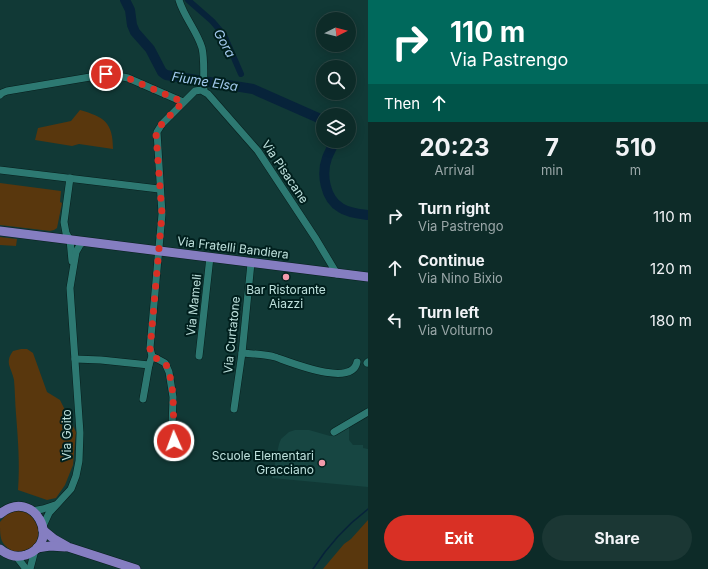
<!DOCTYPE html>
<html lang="en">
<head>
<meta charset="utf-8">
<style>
  :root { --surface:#0d2b28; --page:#1b3734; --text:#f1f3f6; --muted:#9aa7a8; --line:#2d4745; --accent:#d93025 }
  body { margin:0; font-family:Inter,sans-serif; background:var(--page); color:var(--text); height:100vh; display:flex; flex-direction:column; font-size:15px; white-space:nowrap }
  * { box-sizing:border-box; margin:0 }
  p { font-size:13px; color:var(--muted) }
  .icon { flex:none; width:22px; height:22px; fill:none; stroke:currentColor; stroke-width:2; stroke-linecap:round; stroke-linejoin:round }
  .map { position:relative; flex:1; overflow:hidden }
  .panel { display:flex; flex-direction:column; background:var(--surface); width:340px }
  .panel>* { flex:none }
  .top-card { background:#00695c; color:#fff; overflow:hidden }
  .needle { width:26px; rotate:84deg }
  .controls { position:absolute; left:316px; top:12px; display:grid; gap:8px }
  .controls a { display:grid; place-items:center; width:40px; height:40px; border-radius:50%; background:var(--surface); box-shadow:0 2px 10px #0003,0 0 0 1px var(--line); font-size:20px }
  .pin { position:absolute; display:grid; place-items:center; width:34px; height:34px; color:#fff; margin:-17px; border:2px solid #fff; border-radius:50%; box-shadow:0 1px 4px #0007 }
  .me { position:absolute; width:44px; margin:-22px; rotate:358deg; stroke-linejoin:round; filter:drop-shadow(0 0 3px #0008) }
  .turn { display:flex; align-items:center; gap:14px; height:84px; padding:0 16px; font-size:18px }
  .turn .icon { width:52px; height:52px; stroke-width:2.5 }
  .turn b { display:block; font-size:28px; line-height:34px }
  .then { display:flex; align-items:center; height:38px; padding:0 16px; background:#0003; gap:8px; font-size:15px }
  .eta { display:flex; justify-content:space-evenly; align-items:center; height:68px; text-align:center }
  .eta b { font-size:24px; font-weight:700; line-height:28px }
  .action { display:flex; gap:8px; margin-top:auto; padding:8px 16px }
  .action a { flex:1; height:46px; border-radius:24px; background:var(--accent); color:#fff; font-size:16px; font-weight:700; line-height:46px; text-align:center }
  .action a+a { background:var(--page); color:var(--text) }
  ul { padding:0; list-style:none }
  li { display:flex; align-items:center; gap:12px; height:52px; padding:0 16px }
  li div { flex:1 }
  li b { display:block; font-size:15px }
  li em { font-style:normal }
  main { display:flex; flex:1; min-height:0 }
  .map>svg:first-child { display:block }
  .built { fill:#174642 }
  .green { fill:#59370d }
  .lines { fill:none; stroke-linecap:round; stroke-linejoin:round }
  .stream { stroke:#07233a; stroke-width:1.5 }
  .canal { stroke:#07233a; stroke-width:6 }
  .river { stroke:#07233a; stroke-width:10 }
  .minor-casing { stroke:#071e1c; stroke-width:8 }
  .major-casing { stroke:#071e1c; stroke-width:10 }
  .minor { stroke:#2d7972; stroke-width:7 }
  .major { stroke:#857ec1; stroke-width:9 }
  .route { stroke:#d93025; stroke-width:7; stroke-dasharray:0 12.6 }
  .poi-dot { fill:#f39aab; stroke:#001f1d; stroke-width:1.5 }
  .labels { text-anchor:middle; stroke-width:4; stroke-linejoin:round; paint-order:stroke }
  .street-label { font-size:12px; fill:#bee1dd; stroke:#001f1d }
  .poi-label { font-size:12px; fill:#bee1dd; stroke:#001f1d }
  .water-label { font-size:13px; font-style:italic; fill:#a3caef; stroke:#001f1d }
</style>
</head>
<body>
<main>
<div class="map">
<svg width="368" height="569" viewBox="0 0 368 569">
  <rect width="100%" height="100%" fill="#113936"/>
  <polygon class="built" points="349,425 349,440 353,445 363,445 363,448 368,449 368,487 272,478 279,444 281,439 289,432 295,430 309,430 330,436 334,435"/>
  <g class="green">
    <path d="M80 110C104 117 113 122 113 149L79 144 72 146 35 140 38 128 71 121Z"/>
    <polygon points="0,183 61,191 60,202 62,203 57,228 54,230 50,231 0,225"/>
    <polygon points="0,237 17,239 16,246 0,245"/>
    <path d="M21 349H27L33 353 47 392 60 400 76 432 73 465 65 485 56 498 47 500 18 490C20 465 18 439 16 414 15 402 15 391 14 380 12 368 4 363 13 351Z"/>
    <path d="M14 511C53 508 40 562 14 552 0 544 0 539 0 522L7 514Z"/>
    <polygon points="368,520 368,569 323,569 344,544 351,539"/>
  </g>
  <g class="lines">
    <path class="stream" d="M313 569C327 547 347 525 368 509"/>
    <polyline class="canal" points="188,0 212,21 224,35 241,74"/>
    <g class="river">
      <polyline points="125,0 130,10 132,25 135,32 150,49 162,72 166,75 253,89 323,120"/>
      <path d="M334 141C333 147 329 152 327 158 321 174 325 199 341 208 348 213 360 214 368 215"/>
    </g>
    <g class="minor-casing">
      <g id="minor">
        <path d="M179 0C184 17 197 31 202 48 205 61 203 77 204 91"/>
        <polyline points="0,95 2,93 7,91 108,74 128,78 183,102"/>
        <polyline points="0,170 159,189"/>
        <polyline points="70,178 64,222 66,233 70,240 72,261"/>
        <path d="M242 353C253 354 265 354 275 357 290 362 352 388 357 362"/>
        <polyline points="152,356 165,363 169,372 173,397 172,428 173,441"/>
        <polyline points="199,356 210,257"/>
        <polyline points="75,359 101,360 149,365"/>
        <polyline points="367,363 368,362"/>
        <polyline points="143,399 149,365 152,356 150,348 162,214 157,132 162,124 195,91 201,90 208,94 258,151 316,239 337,274"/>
        <polyline points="234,409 242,353 251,263"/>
        <polyline points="334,432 368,412"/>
        <polyline points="32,511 43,509 55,505"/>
        <polyline points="43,526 49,513 71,489 76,476 79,461 80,433 70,288 76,252 80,245 83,242"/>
        <polyline points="16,556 26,569"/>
        <polyline points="30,569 35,550"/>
      </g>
    </g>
    <g class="major-casing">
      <g id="major">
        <polyline points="0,231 368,277"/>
        <path d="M0 514C34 486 63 543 26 555 16 558 7 555 0 549"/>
        <polyline points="43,530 54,539 68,547 136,569"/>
        <polyline points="37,548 50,546 65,547"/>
      </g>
    </g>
    <use href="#minor" class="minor"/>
    <use href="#major" class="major"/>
  </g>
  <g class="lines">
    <polyline class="route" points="106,74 128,78 183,102 160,126 156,134 162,214 150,350 152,356 165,363 169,370 173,394 174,441"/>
  </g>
  <g class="poi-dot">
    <circle cx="286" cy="277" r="4"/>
    <circle cx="322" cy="463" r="4"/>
  </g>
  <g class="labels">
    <g class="street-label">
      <text transform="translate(285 172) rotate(56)" y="4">Via Pisacane</text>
      <text transform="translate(233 248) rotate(7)" y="4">Via Fratelli Bandiera</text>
      <text transform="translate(194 305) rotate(-84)" y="4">Via Mameli</text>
      <text transform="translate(232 335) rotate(-84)" y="4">Via Curtatone</text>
      <text transform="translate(67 435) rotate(-90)" y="4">Via Goito</text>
    </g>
    <g class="poi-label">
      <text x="286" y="294">Bar Ristorante<tspan x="286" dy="14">Aiazzi</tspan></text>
      <text x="314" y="460" text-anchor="end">Scuole Elementari<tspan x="314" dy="14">Gracciano</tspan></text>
    </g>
    <g class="water-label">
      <text transform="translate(225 43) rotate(61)" y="5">Gora</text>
      <text transform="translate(205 81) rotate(9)" y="5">Fiume Elsa</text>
    </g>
  </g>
</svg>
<div class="controls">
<a><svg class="needle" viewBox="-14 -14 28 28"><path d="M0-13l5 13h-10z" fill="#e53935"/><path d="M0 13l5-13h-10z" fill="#9aa7a8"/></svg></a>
<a><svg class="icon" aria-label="search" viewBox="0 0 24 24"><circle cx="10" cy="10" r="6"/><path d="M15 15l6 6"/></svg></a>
<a><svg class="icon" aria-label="layers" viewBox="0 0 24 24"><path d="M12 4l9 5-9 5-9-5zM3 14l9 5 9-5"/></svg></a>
</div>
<div class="pin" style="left:106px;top:74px;background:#d93025"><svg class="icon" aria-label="arrive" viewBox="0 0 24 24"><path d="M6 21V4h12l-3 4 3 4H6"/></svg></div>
<svg class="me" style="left:174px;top:441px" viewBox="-20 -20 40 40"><circle r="17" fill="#d93025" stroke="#fff" stroke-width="3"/><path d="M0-11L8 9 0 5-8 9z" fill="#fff"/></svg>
</div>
<section class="panel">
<div class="top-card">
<div class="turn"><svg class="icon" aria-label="right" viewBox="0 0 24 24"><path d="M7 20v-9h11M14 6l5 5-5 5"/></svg><div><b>110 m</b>Via Pastrengo</div></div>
<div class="then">Then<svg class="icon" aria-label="ahead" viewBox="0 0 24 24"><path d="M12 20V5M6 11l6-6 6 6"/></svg></div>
</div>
<div class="eta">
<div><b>20:23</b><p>Arrival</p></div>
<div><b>7</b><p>min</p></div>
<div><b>510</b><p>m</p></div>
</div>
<ul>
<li><svg class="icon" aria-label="right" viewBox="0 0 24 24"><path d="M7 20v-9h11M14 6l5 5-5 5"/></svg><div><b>Turn right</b><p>Via Pastrengo</p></div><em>110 m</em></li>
<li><svg class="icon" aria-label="ahead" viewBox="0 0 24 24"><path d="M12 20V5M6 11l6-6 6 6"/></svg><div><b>Continue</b><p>Via Nino Bixio</p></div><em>120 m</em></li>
<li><svg class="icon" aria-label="left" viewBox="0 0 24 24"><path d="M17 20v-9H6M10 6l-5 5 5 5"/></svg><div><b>Turn left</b><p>Via Volturno</p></div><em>180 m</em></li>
</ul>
<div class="action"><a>Exit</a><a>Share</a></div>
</section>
</main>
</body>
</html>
